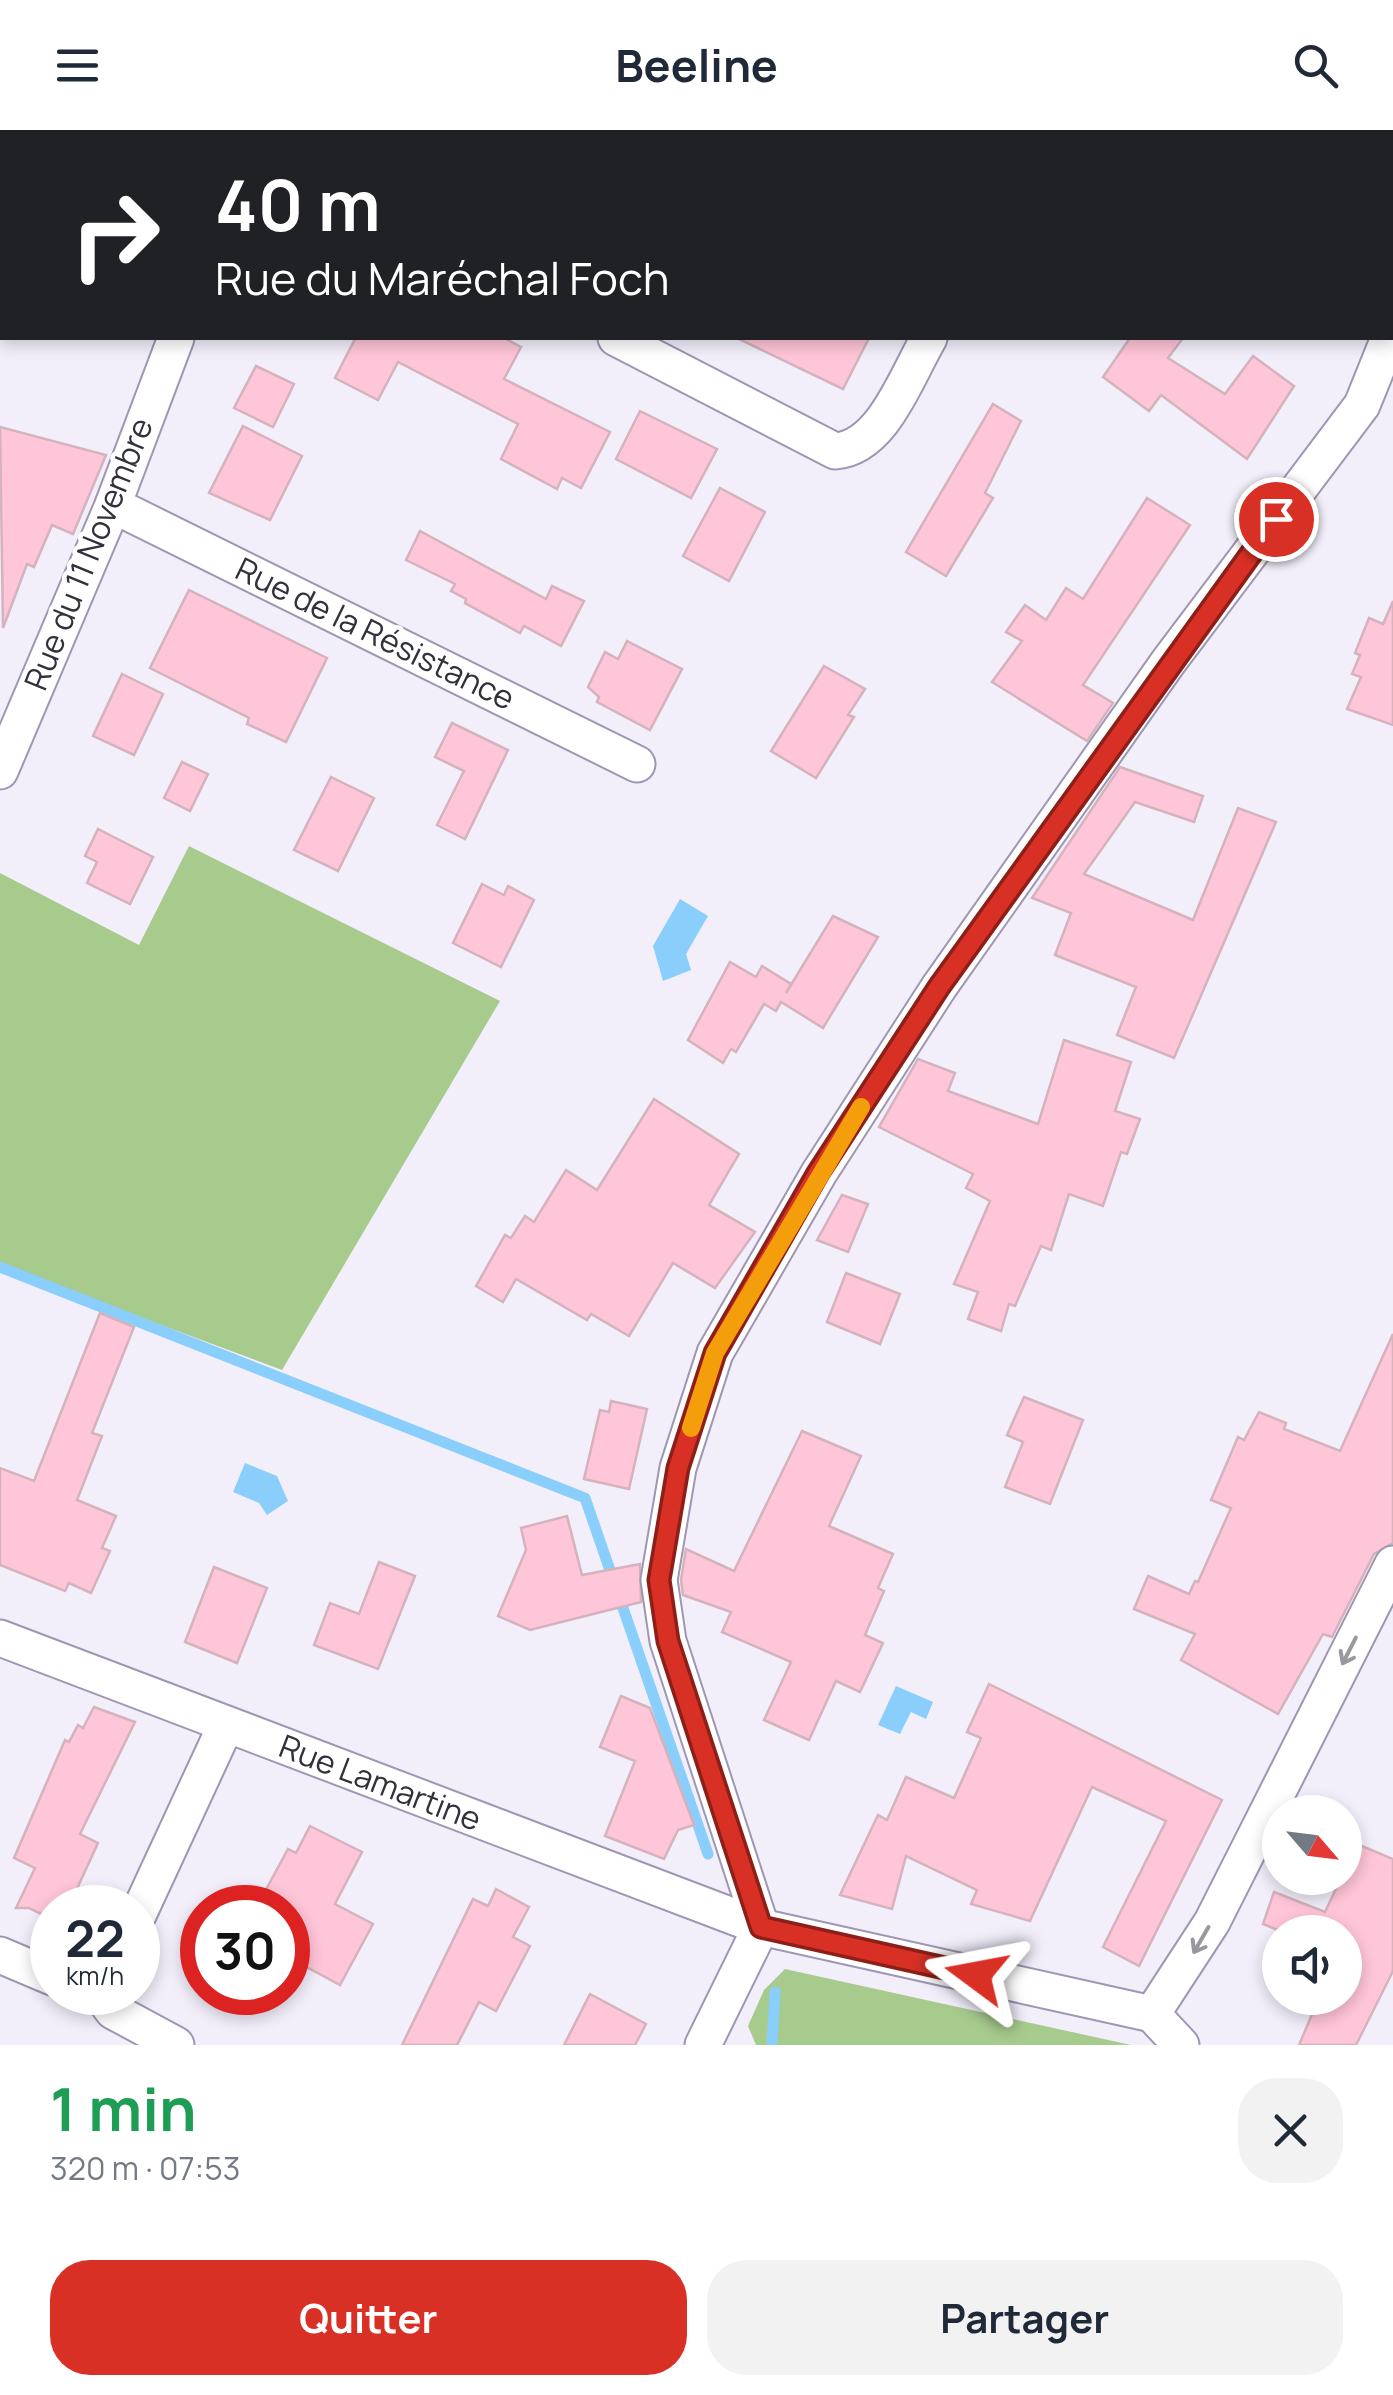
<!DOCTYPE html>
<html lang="fr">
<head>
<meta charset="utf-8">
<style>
  :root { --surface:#fff; --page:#f2f2f3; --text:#1f2937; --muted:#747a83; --accent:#d93025 }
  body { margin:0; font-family:Manrope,sans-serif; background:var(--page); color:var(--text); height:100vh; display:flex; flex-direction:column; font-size:38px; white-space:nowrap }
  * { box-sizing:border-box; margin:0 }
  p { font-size:32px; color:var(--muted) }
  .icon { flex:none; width:55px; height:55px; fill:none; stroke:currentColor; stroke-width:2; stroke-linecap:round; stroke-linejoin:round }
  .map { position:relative; height:1915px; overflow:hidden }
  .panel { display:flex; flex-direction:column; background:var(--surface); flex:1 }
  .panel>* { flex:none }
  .top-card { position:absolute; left:0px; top:0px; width:1395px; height:210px; box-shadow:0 5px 15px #0003; background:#202124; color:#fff; overflow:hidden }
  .needle { width:65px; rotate:118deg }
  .controls { position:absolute; left:1262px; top:1665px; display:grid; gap:20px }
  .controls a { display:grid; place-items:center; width:100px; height:100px; border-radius:50%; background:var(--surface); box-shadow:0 5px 15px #0003; font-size:50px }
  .speed { position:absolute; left:30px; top:1755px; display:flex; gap:20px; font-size:50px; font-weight:700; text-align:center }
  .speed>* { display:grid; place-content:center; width:130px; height:130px; border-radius:50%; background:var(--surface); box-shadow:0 5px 15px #0003; line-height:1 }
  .speed small { font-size:25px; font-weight:400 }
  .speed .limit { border:15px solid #d22; background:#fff; color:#111 }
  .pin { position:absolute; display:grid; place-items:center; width:85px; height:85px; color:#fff; margin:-42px; border:5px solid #fff; border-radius:50%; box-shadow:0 2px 10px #0007 }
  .me { position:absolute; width:110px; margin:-55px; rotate:283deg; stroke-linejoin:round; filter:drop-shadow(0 0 8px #0008) }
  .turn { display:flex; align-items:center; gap:35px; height:210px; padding:0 50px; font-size:45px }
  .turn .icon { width:130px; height:130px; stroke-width:2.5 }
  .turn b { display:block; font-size:70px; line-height:85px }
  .round { display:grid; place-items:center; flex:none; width:105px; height:105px; border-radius:40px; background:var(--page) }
  .overview { display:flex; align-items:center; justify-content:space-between; height:170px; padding:0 50px }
  h1 { font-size:60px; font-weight:700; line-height:75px; color:#1e9e55 }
  .action { display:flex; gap:20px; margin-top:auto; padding:20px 50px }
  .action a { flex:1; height:115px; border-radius:40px; background:var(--accent); color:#fff; font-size:40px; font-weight:700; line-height:115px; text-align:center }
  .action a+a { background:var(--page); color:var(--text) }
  header { display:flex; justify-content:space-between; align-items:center; height:130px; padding:0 50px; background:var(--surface); font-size:45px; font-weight:700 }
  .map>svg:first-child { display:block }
  .green { fill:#a7ca8d }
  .water { fill:#8acefb }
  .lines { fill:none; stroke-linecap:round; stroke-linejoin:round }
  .stream { stroke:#8acefb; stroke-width:11 }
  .building { fill:#ffc5d8; stroke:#d4b3bd; stroke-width:2.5 }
  .minor-casing { stroke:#9e96b2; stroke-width:39 }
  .minor { stroke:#fff; stroke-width:35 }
  .oneway { stroke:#99989d }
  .route-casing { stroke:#8d1f18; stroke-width:25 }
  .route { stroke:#d93025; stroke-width:18 }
  .slow { stroke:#f59e0b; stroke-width:18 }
  .labels { text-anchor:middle; stroke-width:9; stroke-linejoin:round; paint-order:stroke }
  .street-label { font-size:32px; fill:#33303b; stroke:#fff }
</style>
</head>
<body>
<header><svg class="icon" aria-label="menu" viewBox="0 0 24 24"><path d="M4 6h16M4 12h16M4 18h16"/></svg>Beeline<svg class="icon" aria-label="search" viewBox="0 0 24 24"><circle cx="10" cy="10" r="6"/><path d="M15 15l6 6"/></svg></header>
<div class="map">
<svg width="1393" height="1915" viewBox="0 0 1393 1915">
  <rect width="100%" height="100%" fill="#f2effb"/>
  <g class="green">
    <polygon points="862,0 1393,0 1393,89 1392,2"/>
    <polygon points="189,716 500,871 282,1240 0,1135 0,743 139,815"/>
    <polygon points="785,1839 1131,1915 756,1915 748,1896 764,1860"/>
  </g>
  <g class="water">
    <polygon points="680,769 708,786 686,824 691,840 663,851 653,816"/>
    <polygon points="245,1333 277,1346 288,1371 267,1385 259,1373 233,1362"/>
    <polygon points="896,1556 933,1572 926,1589 911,1582 900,1604 878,1595"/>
  </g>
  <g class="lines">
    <g class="stream">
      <polyline points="0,1137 585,1368 708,1724"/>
      <polyline points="772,1915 775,1862"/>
    </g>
  </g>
  <g class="building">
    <polygon points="352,208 504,208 521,217 504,249 610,302 581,358 562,348 557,359 501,329 518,294 398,232 378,270 335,248 355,209"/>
    <polygon points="737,208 869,208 843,259"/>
    <polygon points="1130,208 1183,208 1168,228 1225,264 1253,226 1294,256 1247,329 1161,265 1149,281 1103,247"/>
    <polygon points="256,236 294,254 273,297 234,278"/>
    <polygon points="993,274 1021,291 985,363 993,368 946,446 906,422"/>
    <polygon points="640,281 717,319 691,368 616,329"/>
    <polygon points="243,296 302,326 270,390 209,363"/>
    <polygon points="0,297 106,325 73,404 52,395 34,437 27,434 3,498"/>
    <polygon points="720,358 765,382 729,451 683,426"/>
    <polygon points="1147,368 1190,395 1083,555 1113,573 1087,611 992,552 1022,511 1006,502 1025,475 1046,490 1066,458 1083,469"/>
    <polygon points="420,401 546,469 552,456 584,471 561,516 524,496 520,503 465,473 466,469 451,461 455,454 406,430"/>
    <polygon points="189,460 327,528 286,612 247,594 249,588 150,538"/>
    <polygon points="1393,471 1393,595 1347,579 1361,547 1352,544 1360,525 1355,523 1369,488 1383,494"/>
    <polygon points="627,511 682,539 650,600 597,572 599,567 588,557 605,522 618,529"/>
    <polygon points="824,536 865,559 848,585 854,587 816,648 771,621"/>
    <polygon points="122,544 163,564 134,625 93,606"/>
    <polygon points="452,593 508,620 465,709 437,695 464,641 435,627"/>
    <polygon points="182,632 208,644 190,681 164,668"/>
    <polygon points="1120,637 1203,666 1194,692 1135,672 1084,744 1193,790 1238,678 1276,692 1174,928 1117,905 1136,857 1055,825 1071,783 1032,768"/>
    <polygon points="331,647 374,668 338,741 294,720"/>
    <polygon points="98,699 153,727 130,774 87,753 97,732 85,726"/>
    <polygon points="482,754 504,765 508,756 534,770 501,837 453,813"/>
    <polygon points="833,786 878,807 823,898 781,872 776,881 764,874 736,922 731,919 723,933 688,910 730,832 756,847 762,836 791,854 786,863"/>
    <polygon points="1064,910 1131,932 1115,981 1140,989 1127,1024 1121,1022 1103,1076 1069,1064 1051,1120 1041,1116 1015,1176 1009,1174 1001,1201 968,1189 978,1162 954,1154 990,1071 966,1058 973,1044 879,997 918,929 955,943 948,961 1038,994"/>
    <polygon points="654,969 739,1024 709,1075 755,1102 715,1158 673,1133 629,1206 591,1184 587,1190 516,1149 503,1172 476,1156 505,1105 511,1108 525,1086 534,1092 566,1040 597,1060"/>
    <polygon points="842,1065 868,1074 848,1122 817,1110"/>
    <polygon points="846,1143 900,1164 880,1214 827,1192"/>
    <polygon points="100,1183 134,1197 92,1303 102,1306 77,1370 116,1386 102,1418 110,1421 91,1463 69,1453 65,1461 0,1435 0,1338 34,1351"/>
    <polygon points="1393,1204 1393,1413 1374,1424 1332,1507 1323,1504 1278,1584 1181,1530 1195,1504 1134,1479 1148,1446 1189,1464 1195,1451 1198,1452 1231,1378 1211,1370 1238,1307 1244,1310 1259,1282 1286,1293 1284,1299 1340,1321"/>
    <polygon points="1024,1267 1083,1290 1050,1374 1005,1357 1023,1312 1007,1305"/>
    <polygon points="611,1271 647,1279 629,1359 584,1349 600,1280 609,1282"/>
    <polygon points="802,1301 861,1326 829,1396 893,1424 878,1458 884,1461 865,1505 883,1513 860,1562 836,1551 809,1610 764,1590 791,1532 722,1502 731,1482 683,1465 681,1450 686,1419 734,1441"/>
    <polygon points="567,1386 582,1445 640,1434 641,1472 530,1500 498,1486 526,1420 521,1398"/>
    <polygon points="379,1432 415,1446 378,1539 314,1515 330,1473 359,1484"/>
    <polygon points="214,1437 267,1458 237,1533 185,1512"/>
    <polygon points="989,1554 1222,1670 1139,1836 1103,1817 1166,1691 1092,1657 1030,1791 971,1774 977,1760 906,1726 892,1779 840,1765 878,1685 887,1690 906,1647 954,1668 981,1608 967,1602"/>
    <polygon points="621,1566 650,1578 694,1695 678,1700 664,1729 605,1706 635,1631 600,1617"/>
    <polygon points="94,1577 135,1592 80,1704 98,1713 68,1778 52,1778 52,1789 29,1778 16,1778 35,1738 14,1728 65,1610 69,1612 78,1595 83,1598"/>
    <polygon points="310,1696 362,1722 335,1774 373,1794 340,1855 288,1827 288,1778 256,1778 288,1719 296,1723"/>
    <polygon points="1345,1709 1393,1729 1393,1841 1356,1915 1299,1915 1319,1868 1345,1868 1345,1802 1283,1802 1263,1794 1274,1762 1325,1782 1341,1748 1345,1748"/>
    <polygon points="496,1759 529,1777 513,1807 530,1816 496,1881 479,1872 457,1915 402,1915 473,1769 488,1776"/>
    <polygon points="590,1864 646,1894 635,1915 564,1915"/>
  </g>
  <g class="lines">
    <g class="minor-casing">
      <g id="minor">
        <polyline points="775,0 782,2"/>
        <polyline points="258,2 259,0"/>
        <path d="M616 208 835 321C883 318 907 245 929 208"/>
        <polyline points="113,375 637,634"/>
        <polyline points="0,641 113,375 176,208"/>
        <polyline points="0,1508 761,1797 1152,1884 1181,1915"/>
        <polyline points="138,1785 226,1595"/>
        <polyline points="761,1797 668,1511 659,1450 678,1338 715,1223 819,1043 939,857 1169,531 1362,275 1389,208"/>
        <polyline points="0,1825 52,1847"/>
        <polyline points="99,1862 113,1881 176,1915"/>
        <polyline points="1152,1884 1212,1792 1393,1434"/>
        <polyline points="703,1915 761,1797"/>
      </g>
    </g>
    <use href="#minor" class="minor"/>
  </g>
  <defs><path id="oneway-shaft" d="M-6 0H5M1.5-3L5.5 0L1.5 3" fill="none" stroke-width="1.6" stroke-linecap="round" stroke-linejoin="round" transform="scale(2.5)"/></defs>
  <g class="oneway">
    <use href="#oneway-shaft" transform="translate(1349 1521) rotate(117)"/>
    <use href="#oneway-shaft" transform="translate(1201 1810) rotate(120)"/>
  </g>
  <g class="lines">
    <g class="route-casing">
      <polyline id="route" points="976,1845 761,1797 668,1511 659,1450 678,1338 715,1223 818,1043 939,857 1276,389"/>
    </g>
    <use href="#route" class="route"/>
    <polyline class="slow" points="691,1298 715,1223 861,977"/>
  </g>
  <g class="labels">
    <g class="street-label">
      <text transform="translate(89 424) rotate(-68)" y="11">Rue du 11 Novembre</text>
      <text transform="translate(375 504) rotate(26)" y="11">Rue de la Résistance</text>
      <text transform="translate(380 1653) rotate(21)" y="11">Rue Lamartine</text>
    </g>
  </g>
</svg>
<div class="controls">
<a><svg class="needle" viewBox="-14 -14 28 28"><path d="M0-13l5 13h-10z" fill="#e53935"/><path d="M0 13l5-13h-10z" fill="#747a83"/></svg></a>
<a><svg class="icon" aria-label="sound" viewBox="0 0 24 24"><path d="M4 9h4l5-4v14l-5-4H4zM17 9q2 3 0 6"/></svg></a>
</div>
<div class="speed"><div>22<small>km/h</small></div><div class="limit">30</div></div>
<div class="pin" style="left:1276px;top:389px;background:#d93025"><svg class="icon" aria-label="arrive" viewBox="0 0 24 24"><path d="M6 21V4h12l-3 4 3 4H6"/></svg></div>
<svg class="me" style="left:976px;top:1845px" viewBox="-20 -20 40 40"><path d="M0-17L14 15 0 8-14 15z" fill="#d93025" stroke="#fff" stroke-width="4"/></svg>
<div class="top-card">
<div class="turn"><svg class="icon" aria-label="right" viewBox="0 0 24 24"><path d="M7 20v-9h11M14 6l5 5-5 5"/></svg><div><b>40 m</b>Rue du Maréchal Foch</div></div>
</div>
</div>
<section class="panel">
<div class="overview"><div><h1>1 min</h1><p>320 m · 07:53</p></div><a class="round"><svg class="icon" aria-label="close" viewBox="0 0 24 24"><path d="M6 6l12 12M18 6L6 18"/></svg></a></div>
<div class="action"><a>Quitter</a><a>Partager</a></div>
</section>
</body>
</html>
